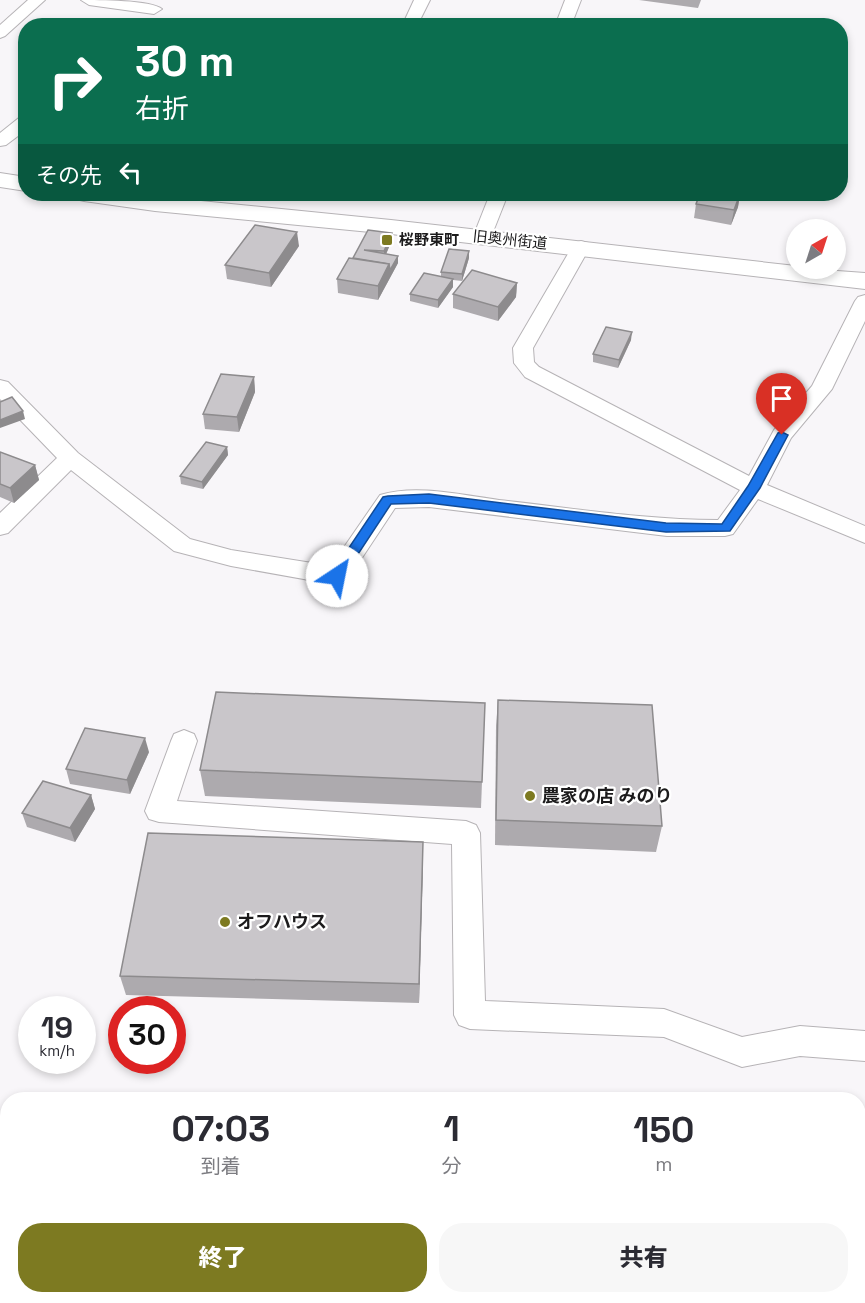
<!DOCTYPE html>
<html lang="ja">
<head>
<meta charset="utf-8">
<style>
  :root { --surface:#fff; --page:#f7f7f7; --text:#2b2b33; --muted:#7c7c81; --accent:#7d7a21 }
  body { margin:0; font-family:"Space Grotesk","Noto Sans JP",sans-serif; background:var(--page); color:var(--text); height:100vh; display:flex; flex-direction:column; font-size:22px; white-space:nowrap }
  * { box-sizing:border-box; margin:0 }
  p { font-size:20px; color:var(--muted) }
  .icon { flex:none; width:33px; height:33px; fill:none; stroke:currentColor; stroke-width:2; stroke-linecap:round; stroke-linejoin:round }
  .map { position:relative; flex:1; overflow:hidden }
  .sheet { position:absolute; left:0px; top:1092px; width:866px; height:212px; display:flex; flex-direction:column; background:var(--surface); border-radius:24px 24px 0 0; box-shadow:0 3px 9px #0003 }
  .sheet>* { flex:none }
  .hud { position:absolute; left:18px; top:18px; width:830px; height:183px; border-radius:24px; box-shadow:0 3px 9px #0003; background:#0b6e4f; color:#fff; overflow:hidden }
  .needle { width:39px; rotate:39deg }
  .tools { position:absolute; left:786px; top:219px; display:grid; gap:12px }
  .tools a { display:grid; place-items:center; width:60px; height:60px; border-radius:50%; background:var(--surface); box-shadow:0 3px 9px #0003; font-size:30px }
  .speed { position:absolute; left:18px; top:996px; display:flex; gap:12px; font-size:30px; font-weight:700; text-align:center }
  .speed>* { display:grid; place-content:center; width:78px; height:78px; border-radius:50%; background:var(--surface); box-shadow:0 3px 9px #0003; line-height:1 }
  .speed small { font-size:15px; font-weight:400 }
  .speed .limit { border:9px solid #d22; background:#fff; color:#111 }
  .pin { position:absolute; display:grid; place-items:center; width:51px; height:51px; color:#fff; margin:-62px -26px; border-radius:50% 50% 50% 0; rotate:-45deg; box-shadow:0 0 6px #0007 }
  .pin .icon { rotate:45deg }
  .me { position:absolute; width:66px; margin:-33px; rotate:34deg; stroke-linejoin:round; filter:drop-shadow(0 0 4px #0008) }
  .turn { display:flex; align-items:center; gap:21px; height:126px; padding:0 18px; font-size:27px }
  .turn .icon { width:78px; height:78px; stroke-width:2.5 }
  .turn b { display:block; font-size:42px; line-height:51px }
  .then { display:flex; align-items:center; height:57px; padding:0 18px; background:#0003; gap:12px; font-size:22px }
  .eta { display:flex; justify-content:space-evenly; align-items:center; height:102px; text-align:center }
  .eta b { font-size:36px; font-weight:800; line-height:42px }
  .primary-button { display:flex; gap:12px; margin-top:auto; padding:12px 18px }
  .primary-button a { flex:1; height:69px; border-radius:24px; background:var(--accent); color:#fff; font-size:24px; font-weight:800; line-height:69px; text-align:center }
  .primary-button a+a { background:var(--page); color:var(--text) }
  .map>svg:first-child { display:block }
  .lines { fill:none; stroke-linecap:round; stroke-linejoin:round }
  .minor-casing { stroke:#b6b3b6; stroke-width:2 }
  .tertiary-casing { stroke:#b6b3b6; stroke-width:2 }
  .minor { fill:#fff; fill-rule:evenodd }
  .tertiary { fill:#fff; fill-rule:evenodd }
  .wall { fill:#adaaae }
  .shaded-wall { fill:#8d8b8d }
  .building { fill:#c9c6ca; stroke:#8d8b8d; stroke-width:1.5 }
  .route { fill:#1a73e8; stroke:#114b97; stroke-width:1.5 }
  .poi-dot { fill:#7d7a21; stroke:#fff; stroke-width:2 }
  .labels { text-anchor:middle; stroke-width:4.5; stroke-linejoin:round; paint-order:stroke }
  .far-poi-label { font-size:15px; font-weight:bold; fill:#1c1b1c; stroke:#fff; text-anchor:start }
  .far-street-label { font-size:15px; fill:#1c1b1c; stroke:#fff }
  .poi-label { font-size:18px; font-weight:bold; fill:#1c1b1c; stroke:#fff; text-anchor:start }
</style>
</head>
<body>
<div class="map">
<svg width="865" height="1303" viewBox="0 0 865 1303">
  <rect width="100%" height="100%" fill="#f8f6f9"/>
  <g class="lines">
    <g class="minor-casing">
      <g id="minor">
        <polygon points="28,0 45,0 5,36 0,38 0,25"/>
        <path d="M81 0C99 0 151 0 162 9L154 14 89 5Z"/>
        <polygon points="414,0 430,0 417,26 402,26"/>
        <polygon points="565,0 581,0 571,26 555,26"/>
        <polygon points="26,116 26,130 6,145 0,146 0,133 20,117"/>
        <polygon points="490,194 508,194 491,237 489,241 475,241 473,237"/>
        <path d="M581 241 588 243 590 247 533 348 534 362 539 367 749 476 774 430 812 386 855 301 858 297 865 295V321L832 389 791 438 767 485 865 526V543L758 499 733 534 725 536H667L429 507 395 508 346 582 337 585 231 566 174 551 71 470 8 533 0 535V513L57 458 0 399V380L8 382 78 453 190 539 231 550 331 566 380 495C417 484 461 495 499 500 572 508 645 520 718 520L740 490 525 377 514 363 513 348 572 247 574 243Z"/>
        <polygon points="184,730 194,734 197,741 177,801 466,821 476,825 480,833 485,1001 664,1009 742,1037 800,1026 865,1031 865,1061 800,1056 742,1067 664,1037 470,1029 459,1025 454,1015 452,844 159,822 149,819 145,811 171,741 174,734"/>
      </g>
    </g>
    <g class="tertiary-casing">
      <g id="tertiary">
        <polygon points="0,173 26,177 26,191 0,187"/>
        <polygon points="73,194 131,194 391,220 796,266 796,268 865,273 865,289 391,234 155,211 84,201 76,199"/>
      </g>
    </g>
    <use href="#minor" class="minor"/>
    <use href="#tertiary" class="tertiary"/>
  </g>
  <g class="wall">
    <polygon points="639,0 701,0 698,8"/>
    <polygon points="740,194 738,207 731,225 694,218 696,204"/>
    <polygon points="392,233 392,240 386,254 398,256 398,263 378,300 338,293 337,279 353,258"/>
    <polygon points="299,246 271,287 227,279 225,265"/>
    <polygon points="469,258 462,281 453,280 453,287 438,308 410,301 410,294 441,277 441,272"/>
    <polygon points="517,283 516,297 498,321 453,308 453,294"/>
    <polygon points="631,340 618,368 593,362 593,354"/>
    <polygon points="254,377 255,392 239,432 205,429 203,414"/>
    <polygon points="227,447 228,455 203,489 181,484 180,476"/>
    <polygon points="0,452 35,465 39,480 14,503 0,497"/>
    <polygon points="498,700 662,826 656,852 495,845 496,726"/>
    <polygon points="485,703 481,808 205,796 200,770"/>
    <polygon points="149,752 130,794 70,784 66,769"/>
    <polygon points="91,795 95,809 75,842 27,827 22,813"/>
    <polygon points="423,862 419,1003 126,995 120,976"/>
  </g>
  <g class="shaded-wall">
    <polygon points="740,194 738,207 731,225 734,210"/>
    <polygon points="297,232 299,246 271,287 269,273"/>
    <polygon points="392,233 392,240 384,259 384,251"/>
    <polygon points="469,251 469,258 462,281 462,274"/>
    <polygon points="398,256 398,263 378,300 378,286 389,264"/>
    <polygon points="453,279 453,287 438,308 438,300"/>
    <polygon points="517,283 516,297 498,321 498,307"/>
    <polygon points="632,332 631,340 618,368 619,360"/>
    <polygon points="254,377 255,392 239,432 237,417"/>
    <polygon points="23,411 25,419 0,428 0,420"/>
    <polygon points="227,447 228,455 203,489 202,482"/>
    <polygon points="35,465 39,480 14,503 10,488"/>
    <polygon points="145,738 149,752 130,794 127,780"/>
    <polygon points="91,795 95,809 75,842 70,828"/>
    <polygon points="423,842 423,862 419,1003 419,984"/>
  </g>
  <g class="building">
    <polygon points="700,194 740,194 734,210 696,204"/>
    <polygon points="255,225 297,232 269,273 225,265"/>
    <polygon points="368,230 392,233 384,251 364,250 398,256 390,270 389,264 353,258"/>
    <polygon points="449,249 469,251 462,274 441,272"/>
    <polygon points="349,258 389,264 378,286 337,279"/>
    <polygon points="472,270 517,283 498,307 453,294"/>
    <polygon points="424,273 453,279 438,300 410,294"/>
    <polygon points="606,327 632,332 619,360 593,354"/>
    <polygon points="221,374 254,377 237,417 203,414"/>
    <polygon points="12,397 23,411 0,420 0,402"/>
    <polygon points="206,442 227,447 202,482 180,476"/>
    <polygon points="0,452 35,465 10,488 0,484"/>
    <polygon points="216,692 485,703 482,782 200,770"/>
    <polygon points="498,700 652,705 662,826 496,820"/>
    <polygon points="85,728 145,738 127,780 66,769"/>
    <polygon points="43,781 91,795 70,828 22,813"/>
    <polygon points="148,833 423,842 419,984 120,976"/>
  </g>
  <polygon class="route" points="782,432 788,435 760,488 730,531 666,532 429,503 391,504 341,580 332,580 330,576 383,497 388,496 429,494 666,523 722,524 748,486 778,433"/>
  <g class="poi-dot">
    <rect x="381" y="234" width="12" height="12" rx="3"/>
    <circle cx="530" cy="796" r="6"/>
    <circle cx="225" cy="922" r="6"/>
  </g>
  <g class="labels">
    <g class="far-poi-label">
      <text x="399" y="245">桜野東町</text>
    </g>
    <g class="far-street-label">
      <text transform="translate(510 240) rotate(6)" y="5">旧奥州街道</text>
    </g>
    <g class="poi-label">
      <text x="542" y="802">農家の店 みのり</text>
      <text x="237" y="928">オフハウス</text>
    </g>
  </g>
</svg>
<div class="tools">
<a><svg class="needle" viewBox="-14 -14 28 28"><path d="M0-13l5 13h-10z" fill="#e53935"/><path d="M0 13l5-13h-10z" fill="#7c7c81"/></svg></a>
</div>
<div class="speed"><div>19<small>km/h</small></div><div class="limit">30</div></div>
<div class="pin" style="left:782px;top:435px;background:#d93025"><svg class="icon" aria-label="arrive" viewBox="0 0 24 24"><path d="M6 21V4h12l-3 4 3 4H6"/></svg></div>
<svg class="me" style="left:337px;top:576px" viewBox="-20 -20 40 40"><circle r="19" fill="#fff"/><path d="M0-13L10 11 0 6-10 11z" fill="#1a73e8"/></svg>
<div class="hud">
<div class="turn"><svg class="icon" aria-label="right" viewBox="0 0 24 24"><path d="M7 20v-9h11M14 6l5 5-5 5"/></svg><div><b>30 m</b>右折</div></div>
<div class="then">その先<svg class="icon" aria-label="left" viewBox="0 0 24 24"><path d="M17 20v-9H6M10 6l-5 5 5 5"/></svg></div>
</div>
<section class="sheet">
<div class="eta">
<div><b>07:03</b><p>到着</p></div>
<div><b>1</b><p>分</p></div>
<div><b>150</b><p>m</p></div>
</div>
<div class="primary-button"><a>終了</a><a>共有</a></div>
</section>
</div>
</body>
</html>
